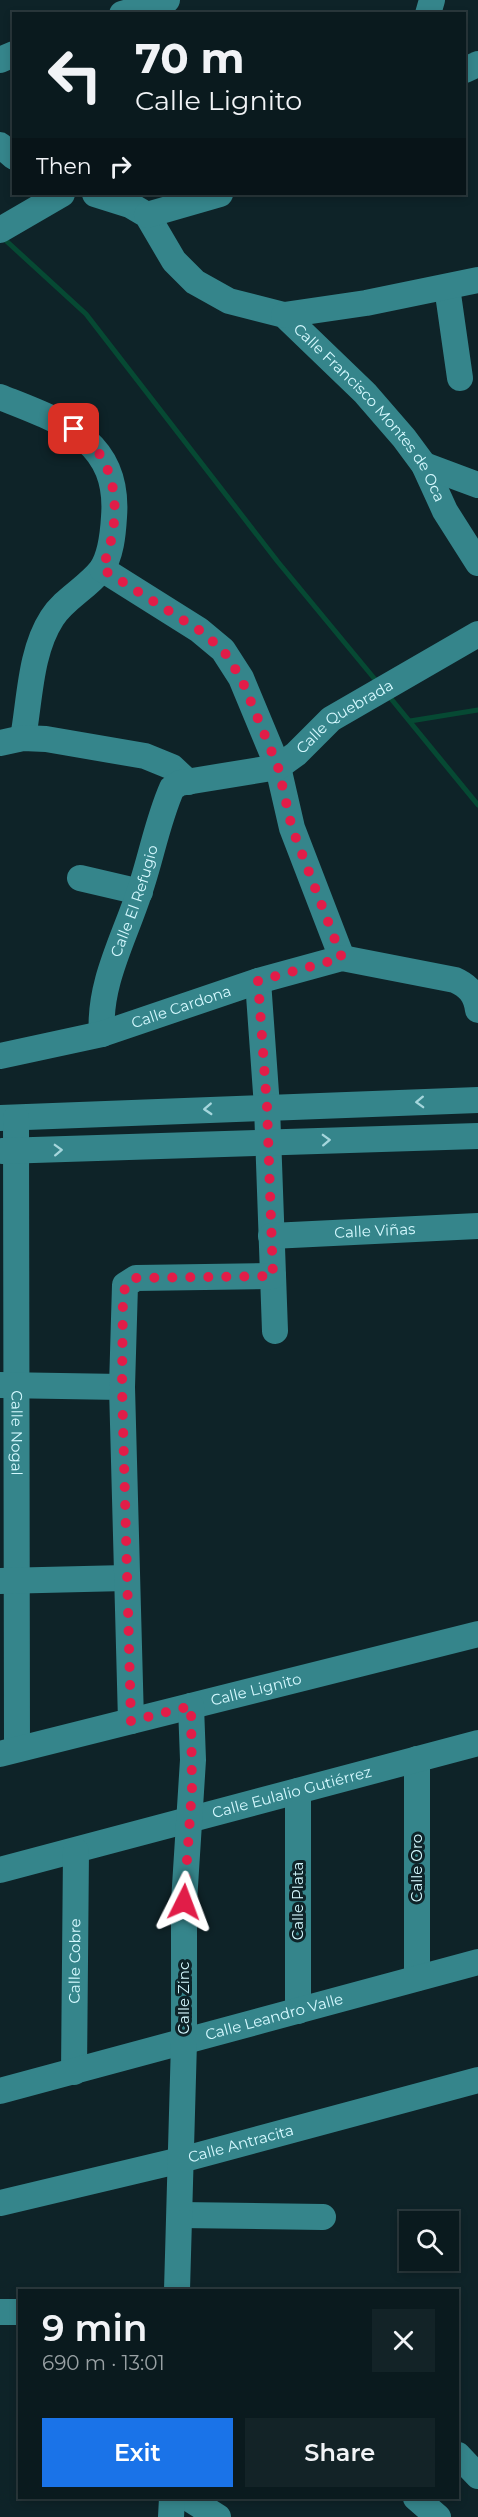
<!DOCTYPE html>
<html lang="en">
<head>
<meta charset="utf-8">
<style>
  :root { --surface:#0a1a1e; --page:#132327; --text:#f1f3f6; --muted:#99a1a4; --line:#2a383c; --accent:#1a73e8 }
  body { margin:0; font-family:Montserrat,sans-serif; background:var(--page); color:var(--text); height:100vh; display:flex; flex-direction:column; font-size:22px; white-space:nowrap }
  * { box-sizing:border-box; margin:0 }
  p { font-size:20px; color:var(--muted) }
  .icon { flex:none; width:33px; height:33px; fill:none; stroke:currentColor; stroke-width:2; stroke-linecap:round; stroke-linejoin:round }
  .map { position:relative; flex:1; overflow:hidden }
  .panel { position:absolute; left:18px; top:2289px; width:441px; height:210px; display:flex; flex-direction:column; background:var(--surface); border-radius:0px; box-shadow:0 3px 9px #0003,0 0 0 2px var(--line) }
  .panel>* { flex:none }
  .banner { position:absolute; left:12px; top:12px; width:454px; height:183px; border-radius:0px; box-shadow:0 3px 9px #0003,0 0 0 2px var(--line); background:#0a1a1e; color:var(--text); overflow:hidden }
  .buttons { position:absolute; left:399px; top:2211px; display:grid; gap:12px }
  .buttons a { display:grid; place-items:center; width:60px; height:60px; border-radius:0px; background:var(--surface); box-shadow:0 3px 9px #0003,0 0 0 2px var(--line); font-size:30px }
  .pin { position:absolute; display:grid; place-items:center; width:51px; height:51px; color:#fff; margin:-26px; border-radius:12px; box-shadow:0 3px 9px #0006 }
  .me { position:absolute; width:66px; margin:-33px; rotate:3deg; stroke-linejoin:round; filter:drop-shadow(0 0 4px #0008) }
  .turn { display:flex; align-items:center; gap:21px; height:126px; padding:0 24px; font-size:27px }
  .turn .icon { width:78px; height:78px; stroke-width:2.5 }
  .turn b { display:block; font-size:42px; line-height:51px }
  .then { display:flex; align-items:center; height:57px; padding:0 24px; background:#0003; gap:12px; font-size:22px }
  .round { display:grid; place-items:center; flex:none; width:63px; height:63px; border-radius:0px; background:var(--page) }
  .summary { display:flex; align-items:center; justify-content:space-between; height:102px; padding:0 24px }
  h1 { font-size:36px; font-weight:600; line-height:45px }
  .cta { display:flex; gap:12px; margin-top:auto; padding:12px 24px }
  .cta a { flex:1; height:69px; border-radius:0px; background:var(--accent); color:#fff; font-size:24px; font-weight:600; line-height:69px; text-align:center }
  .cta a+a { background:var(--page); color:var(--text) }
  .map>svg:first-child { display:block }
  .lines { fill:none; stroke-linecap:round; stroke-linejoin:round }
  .stream { stroke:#064933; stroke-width:5 }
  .minor { stroke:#35858b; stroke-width:26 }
  .oneway { stroke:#a5d6dc }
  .route { stroke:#e11d48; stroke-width:10; stroke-dasharray:0 18 }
  .labels { text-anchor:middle; stroke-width:6; stroke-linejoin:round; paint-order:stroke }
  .street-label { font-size:15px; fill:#d5f9ff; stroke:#0e2328 }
</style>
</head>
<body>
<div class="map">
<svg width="478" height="2517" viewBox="0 0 478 2517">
  <rect width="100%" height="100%" fill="#0e2328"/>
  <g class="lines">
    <g class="stream">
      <polyline points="2,237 86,314 278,562 378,683"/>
      <polyline points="388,695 478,805"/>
      <polyline points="410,721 478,710"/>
    </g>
    <g class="minor">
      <polyline points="122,14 167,0"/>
      <polyline points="428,14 432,0"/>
      <polyline points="0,60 14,54"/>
      <polyline points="465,70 478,64"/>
      <polyline points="0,145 14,157"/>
      <path id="s1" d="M95 194 130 205 147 215 174 261 195 282 229 301 284 315 365 393 404 438 424 465 445 511 478 563"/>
      <polyline points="147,215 220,194"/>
      <polyline points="0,230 62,194"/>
      <polyline points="447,287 460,378"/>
      <polyline points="284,315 366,303 478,280"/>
      <path d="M0 397C60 421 120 439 114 517 113 534 111 556 101 570 87 588 64 599 52 618 30 652 30 699 23 738"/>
      <polyline points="424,465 478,485"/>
      <polyline points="102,569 199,630 223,650 241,678 278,767 292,828 342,958"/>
      <polyline points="0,743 23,738 46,739 145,756 172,767 188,782"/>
      <polyline points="80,878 140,892"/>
      <polyline points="258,981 267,1107 275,1331"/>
      <path id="s2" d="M102 1034C98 985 124 939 139 893 151 859 157 822 172 788L180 783 278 767 296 754 331 719 478 634"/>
      <path id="s3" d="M0 1056 102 1034 258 981 342 958 455 980C469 986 476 995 478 1010"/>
      <polyline points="0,1118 478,1100"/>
      <path id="s4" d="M16 1118 17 1749"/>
      <polyline points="2,1151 478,1136"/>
      <path id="s5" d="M271 1236 478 1226"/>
      <polyline points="0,1385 122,1387"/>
      <polyline points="0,1581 126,1578"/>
      <polyline points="131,1721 122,1387 125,1285 136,1278 273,1276"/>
      <path id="s6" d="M0 1754 478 1634"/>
      <polyline points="417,1759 417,1978"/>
      <path id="s7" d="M0 1870 478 1743"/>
      <polyline points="298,2011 298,1791"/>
      <path id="s8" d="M74 2072 76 1851"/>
      <path id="s9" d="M0 2091 478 1962"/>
      <path id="s10" d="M0 2203 181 2160 478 2080"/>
      <polyline points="180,2215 323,2217"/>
      <polyline points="177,2290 184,2042 184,1902 193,1760 191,1706"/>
      <polyline points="0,2312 20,2312"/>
      <polyline points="458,2455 478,2476"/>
      <polyline points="188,2498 218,2517"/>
      <polyline points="416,2498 438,2517"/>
      <polyline points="171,2517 172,2498"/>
    </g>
  </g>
  <defs><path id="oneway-chevron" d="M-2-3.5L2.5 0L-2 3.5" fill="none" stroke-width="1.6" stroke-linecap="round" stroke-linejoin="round" transform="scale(1.5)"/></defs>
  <g class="oneway">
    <use href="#oneway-chevron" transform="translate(420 1102) rotate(178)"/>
    <use href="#oneway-chevron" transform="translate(208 1109) rotate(177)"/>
    <use href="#oneway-chevron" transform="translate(326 1140) rotate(-2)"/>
    <use href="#oneway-chevron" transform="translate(58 1150) rotate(-2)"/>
  </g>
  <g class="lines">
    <path class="route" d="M74 429C122 460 122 521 102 569L199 630 223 650 241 678 278 767 292 828 342 958 258 981 267 1107 273 1276 136 1278 129 1280 123 1293 122 1387 131 1721 191 1706 192 1789 184 1902"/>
  </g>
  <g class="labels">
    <g class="street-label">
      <text dy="5" stroke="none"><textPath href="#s1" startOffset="366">Calle Francisco Montes de Oca</textPath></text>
      <text dy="5" stroke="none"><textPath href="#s2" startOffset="450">Calle Quebrada</textPath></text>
      <text dy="5" stroke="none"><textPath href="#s2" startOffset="138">Calle El Refugio</textPath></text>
      <text dy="5" stroke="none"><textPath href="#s3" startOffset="188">Calle Cardona</textPath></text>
      <text dy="5" stroke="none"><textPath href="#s5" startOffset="104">Calle Viñas</textPath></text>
      <text dy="5" stroke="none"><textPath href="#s4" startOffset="315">Calle Nogal</textPath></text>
      <text dy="5" stroke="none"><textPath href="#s6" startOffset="264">Calle Lignito</textPath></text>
      <text dy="5" stroke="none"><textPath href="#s7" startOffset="302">Calle Eulalio Gutiérrez</textPath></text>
      <text transform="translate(417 1868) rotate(-90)" y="5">Calle Oro</text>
      <text transform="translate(298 1901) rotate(-90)" y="5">Calle Plata</text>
      <text dy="5" stroke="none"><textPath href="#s8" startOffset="111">Calle Cobre</textPath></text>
      <text transform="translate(184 1998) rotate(-90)" y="5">Calle Zinc</text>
      <text dy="5" stroke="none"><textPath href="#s9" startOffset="284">Calle Leandro Valle</textPath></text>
      <text dy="5" stroke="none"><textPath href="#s10" startOffset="248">Calle Antracita</textPath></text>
    </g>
  </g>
</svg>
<div class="buttons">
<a><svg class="icon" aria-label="search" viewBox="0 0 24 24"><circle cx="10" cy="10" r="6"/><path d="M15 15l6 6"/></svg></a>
</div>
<div class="pin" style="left:74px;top:429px;background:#d93025"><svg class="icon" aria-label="arrive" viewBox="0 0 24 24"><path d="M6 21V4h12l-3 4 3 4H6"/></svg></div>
<svg class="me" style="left:184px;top:1902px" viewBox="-20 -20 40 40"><path d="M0-17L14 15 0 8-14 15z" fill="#e11d48" stroke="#fff" stroke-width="4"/></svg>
<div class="banner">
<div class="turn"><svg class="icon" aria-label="left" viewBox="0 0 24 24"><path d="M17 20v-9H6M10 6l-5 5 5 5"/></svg><div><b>70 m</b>Calle Lignito</div></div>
<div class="then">Then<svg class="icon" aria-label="right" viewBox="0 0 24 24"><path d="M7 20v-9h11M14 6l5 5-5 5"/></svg></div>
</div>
<section class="panel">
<div class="summary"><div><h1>9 min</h1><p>690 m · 13:01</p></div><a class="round"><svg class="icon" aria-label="close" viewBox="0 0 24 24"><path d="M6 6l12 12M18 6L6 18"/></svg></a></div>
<div class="cta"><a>Exit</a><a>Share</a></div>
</section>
</div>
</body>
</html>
